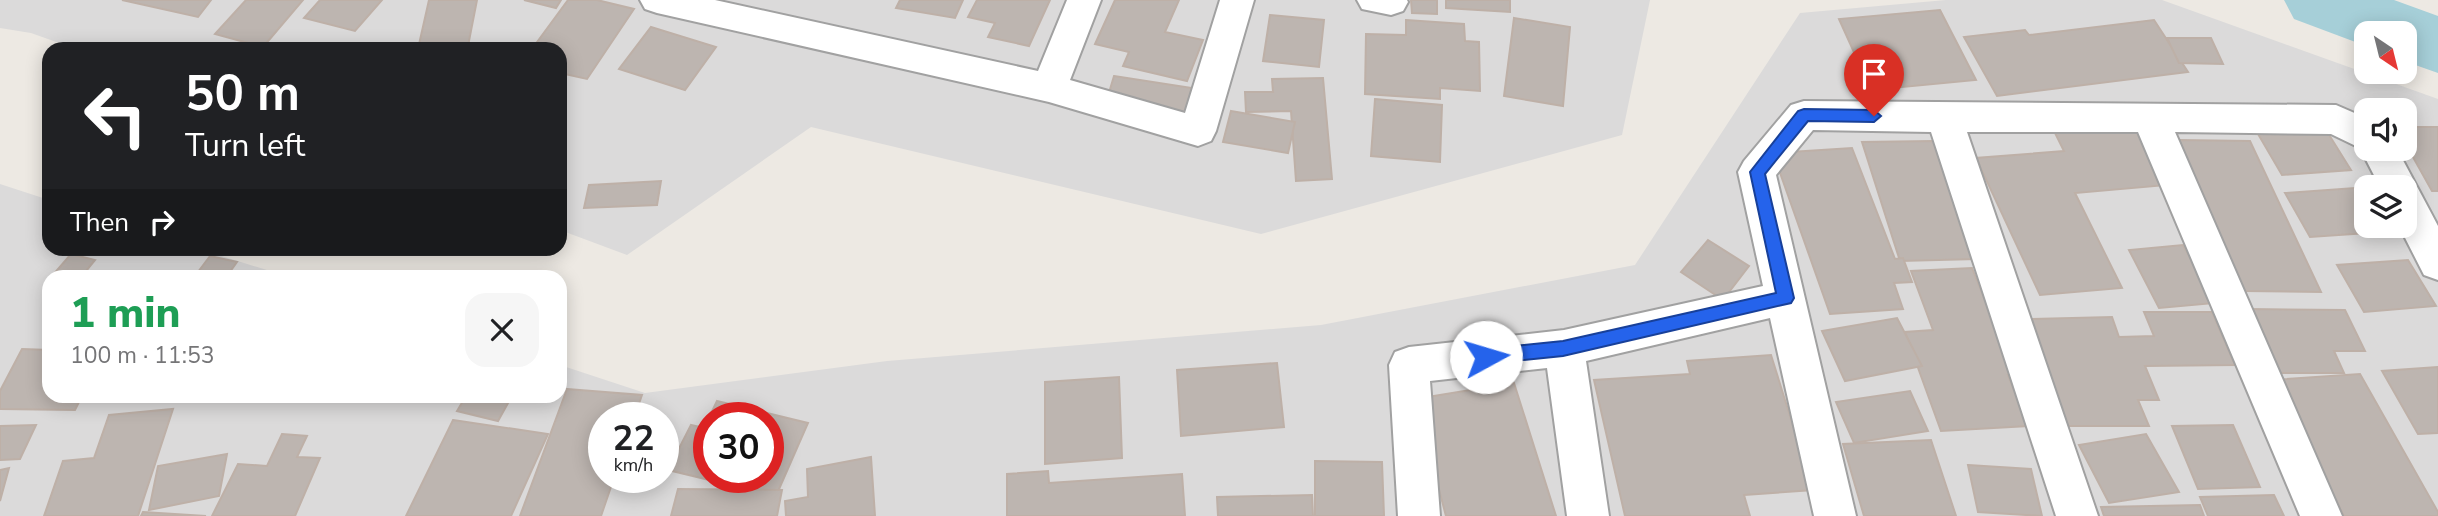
<!DOCTYPE html>
<html lang="en">
<head>
<meta charset="utf-8">
<style>
  :root { --surface:#fff; --page:#f6f6f6; --text:#202124; --muted:#757577 }
  body { margin:0; font-family:"Nunito Sans",sans-serif; background:var(--page); color:var(--text); height:100vh; display:flex; flex-direction:column; font-size:26px; white-space:nowrap }
  * { box-sizing:border-box; margin:0 }
  p { font-size:23px; color:var(--muted) }
  .icon { flex:none; width:38px; height:38px; fill:none; stroke:currentColor; stroke-width:2; stroke-linecap:round; stroke-linejoin:round }
  .map { position:relative; flex:1; overflow:hidden }
  .side { position:absolute; left:42px; top:270px; width:525px; height:133px; display:flex; flex-direction:column; background:var(--surface); border-radius:21px; box-shadow:0 4px 18px #0003 }
  .side>* { flex:none }
  .top-card { position:absolute; left:42px; top:42px; width:525px; height:214px; border-radius:21px; box-shadow:0 4px 18px #0003; background:#202124; color:#fff; overflow:hidden }
  .needle { width:46px; rotate:145deg }
  .fabs { position:absolute; left:2354px; top:21px; display:grid; gap:14px }
  .fabs a { display:grid; place-items:center; width:63px; height:63px; border-radius:14px; background:var(--surface); box-shadow:0 4px 18px #0003; font-size:35px }
  .speed { position:absolute; left:588px; top:402px; display:flex; gap:14px; font-size:35px; font-weight:700; text-align:center }
  .speed>* { display:grid; place-content:center; width:91px; height:91px; border-radius:50%; background:var(--surface); box-shadow:0 4px 18px #0003; line-height:1 }
  .speed small { font-size:18px; font-weight:400 }
  .speed .limit { border:10px solid #d22; background:#fff; color:#111 }
  .pin { position:absolute; display:grid; place-items:center; width:60px; height:60px; color:#fff; margin:-72px -30px; border-radius:50% 50% 50% 0; rotate:-45deg; box-shadow:0 0 7px #0007 }
  .pin .icon { rotate:45deg }
  .me { position:absolute; width:77px; margin:-38px; rotate:84deg; stroke-linejoin:round; filter:drop-shadow(0 0 5px #0008) }
  .turn { display:flex; align-items:center; gap:24px; height:147px; padding:0 28px; font-size:32px }
  .turn .icon { width:91px; height:91px; stroke-width:2.5 }
  .turn b { display:block; font-size:49px; line-height:60px }
  .then { display:flex; align-items:center; height:66px; padding:0 28px; background:#0003; gap:14px; font-size:26px }
  .round { display:grid; place-items:center; flex:none; width:74px; height:74px; border-radius:21px; background:var(--page) }
  .overview { display:flex; align-items:center; justify-content:space-between; height:119px; padding:0 28px }
  h1 { font-size:42px; font-weight:800; line-height:52px; color:#1e9e55 }
  .map>svg:first-child { display:block }
  .residential { fill:#dbdada; fill-rule:evenodd }
  .lines { fill:none; stroke-linecap:round; stroke-linejoin:round }
  .river { fill:#a6cfd8; fill-rule:evenodd }
  .building { fill:#bdb5b0; stroke:#beb0a7; stroke-width:2; fill-rule:evenodd }
  .minor-casing { stroke:#a1a1a1; stroke-width:4 }
  .minor { fill:#fff; fill-rule:evenodd }
  .route { fill:#2563eb; stroke:#184099; stroke-width:2 }
</style>
</head>
<body>
<div class="map">
<svg width="2438" height="516" viewBox="0 0 2438 516">
  <rect width="100%" height="100%" fill="#ede9e3"/>
  <g class="residential">
    <polygon points="0,0 1650,0 1622,135 1261,234 811,127 627,255 560,230 560,49 76,49 31,33 0,28"/>
    <path d="M1946 0H2162L2438 99V516H0V184L49 200V248L199 249 286 276H49V396H560V365L645 393 887 361 1321 325 1635 265 1800 13ZM2366 110H2404V149H2366ZM2366 187H2404V226H2366ZM604 418H663V478H604ZM709 418H768V478H709Z"/>
  </g>
  <g class="lines">
    <polygon class="river" points="2284,0 2394,0 2438,16 2438,73 2404,61 2404,33 2366,33 2366,46 2294,19"/>
  </g>
  <g class="building">
    <polygon points="122,0 211,0 198,17"/>
    <polygon points="246,0 303,0 263,47 215,34"/>
    <polygon points="320,0 382,0 355,31 304,18"/>
    <polygon points="429,0 477,0 468,46 418,49"/>
    <polygon points="524,0 561,0 556,8"/>
    <polygon points="568,0 597,0 634,9 587,79 560,73 560,49 532,49"/>
    <polygon points="900,0 963,0 955,18 896,8"/>
    <polygon points="977,0 1050,0 1029,46 988,37 995,23 968,17"/>
    <polygon points="1115,0 1179,0 1165,32 1203,40 1187,81 1123,66 1129,52 1095,44"/>
    <polygon points="1411,0 1437,0 1437,14 1412,13"/>
    <polygon points="1446,0 1510,0 1510,12 1446,8"/>
    <polygon points="1940,10 1976,80 1871,90 1839,19"/>
    <polygon points="1270,15 1324,20 1319,67 1263,61"/>
    <polygon points="1514,18 1570,27 1563,106 1504,96"/>
    <polygon points="1406,20 1464,24 1465,41 1479,42 1480,91 1440,88 1440,99 1365,94 1366,34 1406,35"/>
    <polygon points="2154,20 2188,72 1997,96 1964,37 2025,30 2029,35"/>
    <polygon points="651,27 716,47 685,90 619,69"/>
    <polygon points="2167,38 2211,38 2223,64 2179,63"/>
    <polygon points="1114,76 1192,88 1184,119 1105,106"/>
    <polygon points="1323,78 1332,179 1296,181 1291,111 1246,112 1245,92 1273,92 1272,79"/>
    <polygon points="1375,99 1442,105 1440,162 1371,156"/>
    <polygon points="1231,111 1295,122 1288,153 1223,142"/>
    <polygon points="2134,125 2167,185 2075,193 2122,288 2040,295 1976,158 2064,151 2054,131"/>
    <polygon points="2404,127 2438,127 2438,191 2432,191 2404,141"/>
    <polygon points="2326,130 2351,170 2282,175 2258,134"/>
    <polygon points="2178,140 2250,141 2321,292 2244,291"/>
    <polygon points="1933,141 1976,259 1900,261 1862,142"/>
    <polygon points="1852,148 1895,259 1903,258 1912,282 1894,283 1903,309 1830,314 1773,153"/>
    <polygon points="661,181 657,205 584,208 589,185"/>
    <polygon points="2355,188 2366,207 2366,226 2377,226 2381,232 2310,237 2285,193"/>
    <polygon points="1708,240 1749,266 1723,300 1681,272"/>
    <polygon points="2183,245 2215,303 2159,308 2129,250"/>
    <polygon points="71,254 95,260 82,276 52,276"/>
    <polygon points="210,256 237,262 227,276 195,276"/>
    <polygon points="2408,260 2436,306 2364,312 2337,265"/>
    <polygon points="1972,268 2015,375 2008,375 2028,426 1941,431 1905,332 1933,330 1911,271"/>
    <polygon points="2247,309 2345,310 2365,351 2334,351 2344,373 2274,373"/>
    <polygon points="2144,312 2212,312 2235,365 2145,366 2159,400 2138,400 2149,426 2068,426 2029,319 2112,317 2119,337 2154,336"/>
    <polygon points="1897,318 1922,366 1845,381 1822,331"/>
    <polygon points="22,349 49,350 49,396 82,396 75,410 0,409 0,391"/>
    <polygon points="1771,355 1813,490 1744,495 1750,516 1625,516 1594,380 1690,374 1687,361"/>
    <polygon points="1277,363 1284,427 1181,436 1177,370"/>
    <polygon points="2438,367 2438,433 2418,434 2382,371"/>
    <polygon points="2360,374 2438,512 2438,516 2344,516 2273,380"/>
    <polygon points="1119,377 1122,458 1045,464 1045,382"/>
    <polygon points="1514,383 1556,516 1446,516 1415,399"/>
    <polygon points="567,389 642,395 634,418 604,418 604,478 614,478 601,516 520,516"/>
    <polygon points="1910,391 1928,431 1854,443 1836,402"/>
    <polygon points="466,396 512,396 498,421 457,411"/>
    <path d="M717 401 808 423 776 496 668 470 691 425 704 428ZM709 418H768V478H709Z"/>
    <polygon points="173,409 138,516 44,516 63,461 94,458 109,415"/>
    <polygon points="453,420 548,434 511,516 406,516"/>
    <polygon points="36,425 20,459 0,460 0,426"/>
    <polygon points="2233,425 2260,487 2198,489 2172,426"/>
    <polygon points="282,434 307,436 297,457 320,458 295,516 212,516 238,464 267,466"/>
    <polygon points="2146,434 2179,492 2109,503 2079,445"/>
    <polygon points="1931,440 1956,516 1864,516 1843,444"/>
    <polygon points="227,454 219,496 149,510 158,466"/>
    <polygon points="871,457 875,516 786,516 785,501 808,497 807,469"/>
    <polygon points="1315,461 1382,462 1384,516 1315,516"/>
    <polygon points="1968,465 2031,469 2042,516 1978,512"/>
    <polygon points="9,468 0,501 0,470"/>
    <polygon points="1048,471 1049,483 1182,474 1185,516 1007,516 1007,474"/>
    <polygon points="678,489 782,490 777,516 671,516"/>
    <polygon points="1312,495 1313,516 1218,516 1217,497"/>
    <polygon points="2274,495 2284,516 2208,516 2200,497"/>
    <polygon points="2200,505 2204,516 2104,516 2101,507"/>
    <polygon points="143,512 206,516 141,516"/>
  </g>
  <g class="lines">
    <g class="minor-casing">
      <g id="minor">
        <polygon points="640,0 715,0 1038,71 1067,0 1101,0 1070,80 1185,113 1220,0 1254,0 1216,131 1211,141 1198,146 1049,102 657,13 645,9"/>
        <polygon points="1357,0 1407,0 1408,2 1403,11 1391,15 1362,9"/>
        <polygon points="1804,101 2336,105 2366,118 2366,149 2397,149 2438,226 2438,280 2424,275 2399,226 2404,226 2404,187 2380,187 2360,148 2331,134 2175,132 2342,516 2300,516 2138,132 1967,132 2098,516 2056,516 1931,132 1813,130 1776,175 1856,516 1814,516 1770,318 1586,361 1609,516 1567,516 1547,368 1430,381 1440,516 1398,516 1389,365 1395,352 1409,347 1564,330 1763,286 1738,172 1744,161 1791,105"/>
      </g>
    </g>
    <use href="#minor" class="minor"/>
  </g>
  <polygon class="route" points="1804,109 1874,110 1881,116 1874,122 1808,121 1765,174 1794,298 1791,303 1563,356 1486,364 1480,362 1478,357 1480,352 1486,349 1563,341 1776,293 1750,172 1798,111"/>
</svg>
<div class="fabs">
<a><svg class="needle" viewBox="-14 -14 28 28"><path d="M0-13l5 13h-10z" fill="#e53935"/><path d="M0 13l5-13h-10z" fill="#757577"/></svg></a>
<a><svg class="icon" aria-label="sound" viewBox="0 0 24 24"><path d="M4 9h4l5-4v14l-5-4H4zM17 9q2 3 0 6"/></svg></a>
<a><svg class="icon" aria-label="layers" viewBox="0 0 24 24"><path d="M12 4l9 5-9 5-9-5zM3 14l9 5 9-5"/></svg></a>
</div>
<div class="speed"><div>22<small>km/h</small></div><div class="limit">30</div></div>
<div class="pin" style="left:1874px;top:116px;background:#d93025"><svg class="icon" aria-label="arrive" viewBox="0 0 24 24"><path d="M6 21V4h12l-3 4 3 4H6"/></svg></div>
<svg class="me" style="left:1486px;top:357px" viewBox="-20 -20 40 40"><circle r="19" fill="#fff"/><path d="M0-13L10 11 0 6-10 11z" fill="#2563eb"/></svg>
<div class="top-card">
<div class="turn"><svg class="icon" aria-label="left" viewBox="0 0 24 24"><path d="M17 20v-9H6M10 6l-5 5 5 5"/></svg><div><b>50 m</b>Turn left</div></div>
<div class="then">Then<svg class="icon" aria-label="right" viewBox="0 0 24 24"><path d="M7 20v-9h11M14 6l5 5-5 5"/></svg></div>
</div>
<section class="side">
<div class="overview"><div><h1>1 min</h1><p>100 m · 11:53</p></div><a class="round"><svg class="icon" aria-label="close" viewBox="0 0 24 24"><path d="M6 6l12 12M18 6L6 18"/></svg></a></div>
</section>
</div>
</body>
</html>
